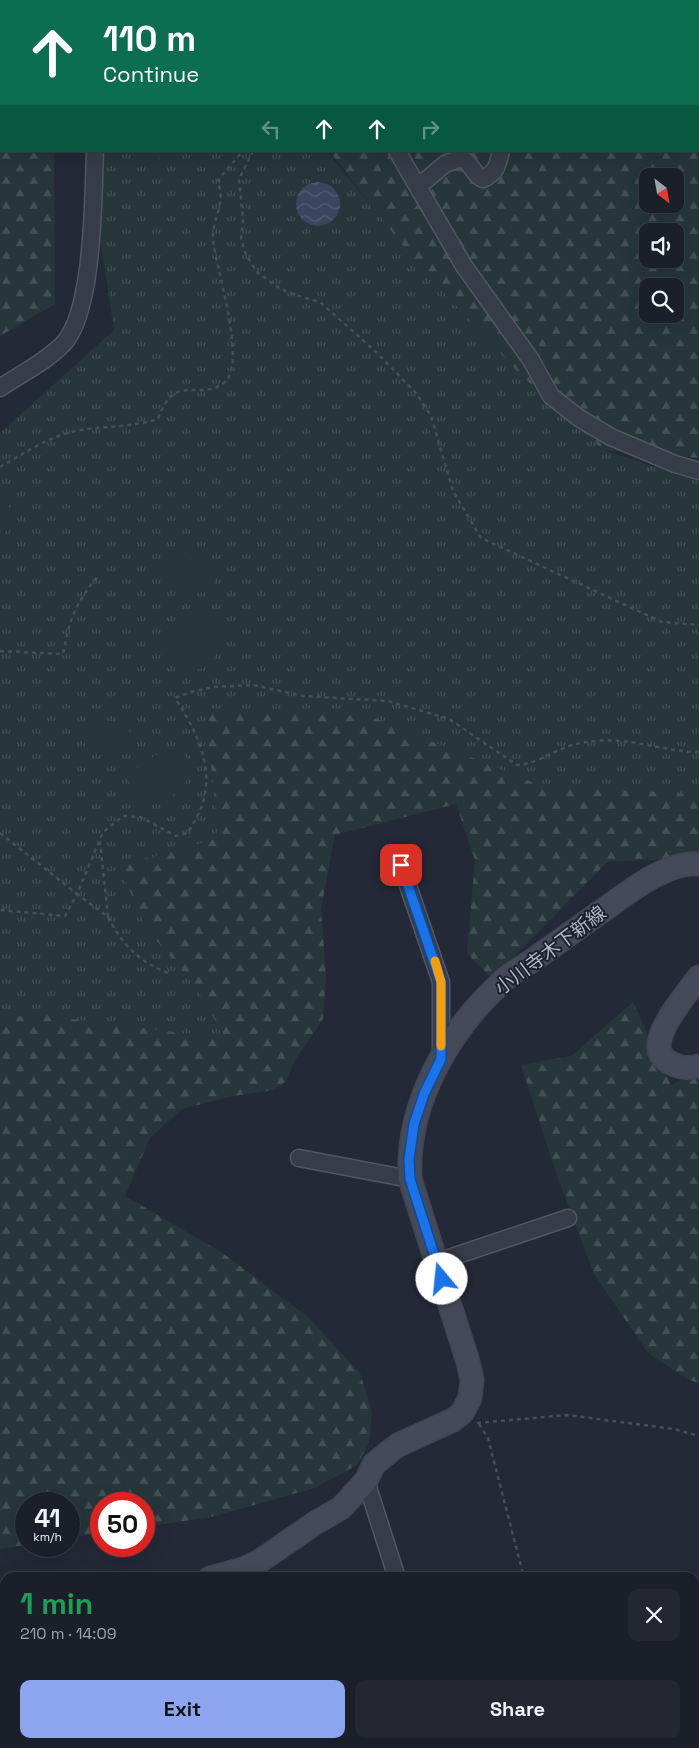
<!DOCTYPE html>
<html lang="en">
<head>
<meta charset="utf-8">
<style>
  :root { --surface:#1b1f2a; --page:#242732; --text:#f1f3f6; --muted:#a0a2a8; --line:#393d47; --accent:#8da5ee }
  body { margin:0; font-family:"Space Grotesk","Noto Sans JP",sans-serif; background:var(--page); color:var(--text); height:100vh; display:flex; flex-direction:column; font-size:19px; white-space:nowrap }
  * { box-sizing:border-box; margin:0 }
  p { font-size:16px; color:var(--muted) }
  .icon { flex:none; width:28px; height:28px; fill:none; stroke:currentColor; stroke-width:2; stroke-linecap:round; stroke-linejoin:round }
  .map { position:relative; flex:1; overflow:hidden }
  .sheet { position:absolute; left:0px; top:1572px; width:700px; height:176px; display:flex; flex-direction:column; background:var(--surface); border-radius:15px 15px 0 0; box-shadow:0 5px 20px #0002,0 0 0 1px var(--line) }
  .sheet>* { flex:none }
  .banner { position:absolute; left:0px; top:0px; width:700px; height:152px; box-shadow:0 5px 20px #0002,0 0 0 1px var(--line); background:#0b6e4f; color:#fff; overflow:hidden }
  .needle { width:32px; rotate:149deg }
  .tools { position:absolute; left:639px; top:168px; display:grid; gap:10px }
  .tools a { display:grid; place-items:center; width:45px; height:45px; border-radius:10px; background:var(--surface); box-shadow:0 5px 20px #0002,0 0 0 1px var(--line); font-size:25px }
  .speed { position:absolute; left:15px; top:1492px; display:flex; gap:10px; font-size:25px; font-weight:700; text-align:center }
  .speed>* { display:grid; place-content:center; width:65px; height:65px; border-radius:50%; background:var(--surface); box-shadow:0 5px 20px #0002,0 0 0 1px var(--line); line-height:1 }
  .speed small { font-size:12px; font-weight:400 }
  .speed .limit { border:8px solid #d22; background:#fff; color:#111 }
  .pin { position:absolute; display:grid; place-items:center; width:42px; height:42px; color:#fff; margin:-21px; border-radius:10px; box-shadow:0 2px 8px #0006 }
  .me { position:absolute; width:55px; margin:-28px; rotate:343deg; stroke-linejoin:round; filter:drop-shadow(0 0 4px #0008) }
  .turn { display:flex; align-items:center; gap:18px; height:105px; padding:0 20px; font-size:22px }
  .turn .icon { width:65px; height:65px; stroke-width:2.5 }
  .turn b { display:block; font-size:35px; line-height:42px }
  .lanes { display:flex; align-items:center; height:48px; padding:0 20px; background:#0003; justify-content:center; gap:25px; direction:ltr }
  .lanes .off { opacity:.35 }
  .round { display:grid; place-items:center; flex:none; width:52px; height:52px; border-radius:10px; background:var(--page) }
  .headline { display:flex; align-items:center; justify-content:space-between; height:85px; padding:0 20px }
  h1 { font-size:30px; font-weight:800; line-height:38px; color:#1e9e55 }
  .button { display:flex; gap:10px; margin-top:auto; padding:10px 20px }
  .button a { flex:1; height:58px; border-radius:10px; background:var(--accent); color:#111; font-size:20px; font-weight:800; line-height:58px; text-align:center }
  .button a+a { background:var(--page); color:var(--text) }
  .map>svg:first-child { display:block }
  .grass { fill:url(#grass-tufts) }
  .forest { fill:url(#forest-firs); fill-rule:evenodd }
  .garden { fill:#26363a }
  .water { fill:url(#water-waves) }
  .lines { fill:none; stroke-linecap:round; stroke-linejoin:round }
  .river { stroke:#3a4560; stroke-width:25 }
  .minor-casing { stroke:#525663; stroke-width:19 }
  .tertiary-casing { stroke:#525663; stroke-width:22 }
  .secondary-casing { stroke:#404551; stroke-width:25 }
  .primary-casing { stroke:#404551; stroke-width:28 }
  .path { stroke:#435156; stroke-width:2.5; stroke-dasharray:4 4; stroke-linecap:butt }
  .minor { stroke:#373c49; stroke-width:16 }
  .tertiary { stroke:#373c49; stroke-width:20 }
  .secondary { stroke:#454a5b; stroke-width:22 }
  .primary { stroke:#555a68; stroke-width:25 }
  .route-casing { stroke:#114b97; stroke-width:12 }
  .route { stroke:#1a73e8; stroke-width:9 }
  .slow { stroke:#f59e0b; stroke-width:9 }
  .labels { text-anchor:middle; stroke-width:4; stroke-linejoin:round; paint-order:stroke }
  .street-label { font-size:19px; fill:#b2b6c4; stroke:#1c212d }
</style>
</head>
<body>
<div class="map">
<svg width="699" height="1748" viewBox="0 0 699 1748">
  <defs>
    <pattern id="grass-tufts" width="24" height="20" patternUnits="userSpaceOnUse" patternTransform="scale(1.25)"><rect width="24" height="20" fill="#26363a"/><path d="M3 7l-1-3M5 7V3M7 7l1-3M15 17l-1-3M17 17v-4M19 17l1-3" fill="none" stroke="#435155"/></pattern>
    <pattern id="forest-firs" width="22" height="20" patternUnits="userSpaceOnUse" patternTransform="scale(1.25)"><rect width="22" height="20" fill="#26363a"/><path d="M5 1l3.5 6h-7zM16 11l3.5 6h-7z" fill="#435155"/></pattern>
    <pattern id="water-waves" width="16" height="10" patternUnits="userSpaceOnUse" patternTransform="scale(1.25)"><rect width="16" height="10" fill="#3a4560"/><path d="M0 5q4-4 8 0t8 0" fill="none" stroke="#545e75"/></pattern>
  </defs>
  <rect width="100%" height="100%" fill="#242938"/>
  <polygon class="grass" points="87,151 327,151 361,193 603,450 699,481 699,821 233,743 255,1057 0,1051 0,433 114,330"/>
  <g class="forest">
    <path d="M608 0H699V458L603 450 520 374 420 267 329 151H699V1H605ZM648 176H675V204H648ZM648 231H675V259H648ZM648 286H675V314H648Z"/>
    <polygon points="0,1 1,151 54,151 55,304 0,336"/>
    <polygon points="205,711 369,716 544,787 699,794 699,858 607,862 492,979 467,953 475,860 456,804 335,835 321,909 326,976 323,1019 295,1060 286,1081 274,1090 233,1096 182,1109 150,1138 125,1196 221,1252 308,1317 360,1373 372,1412 369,1443 357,1465 315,1488 211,1517 144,1527 144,1504 101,1504 101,1533 69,1538 69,1504 26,1504 26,1545 0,1549 0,1019 36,1014 226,1039 196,987 146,928 119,866 219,838"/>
    <polygon points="633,1002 671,1085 699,1072 699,1383 689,1380 648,1353 594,1274 555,1170 521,1065 571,1056"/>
  </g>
  <g class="garden">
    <path d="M131 151H163C158 165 146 167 135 160Z"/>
    <polygon points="0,497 5,499 13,515 9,528 0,538"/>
    <path d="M195 552C210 561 217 570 213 587 190 601 169 593 165 566L172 558Z"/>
    <path d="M202 606C240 616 217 685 182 667 178 665 173 663 170 658 155 633 179 610 202 606Z"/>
    <path d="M111 721C124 724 131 728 133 742 121 759 100 756 85 744L81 731 94 723Z"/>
    <path d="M164 750C209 747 188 809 146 800 134 798 130 789 128 778L143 763Z"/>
  </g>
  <circle class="water" cx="318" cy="204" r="22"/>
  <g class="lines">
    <g class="river">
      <polyline points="695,1688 699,1689"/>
      <polyline points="0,1744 5,1742"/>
    </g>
    <g class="minor-casing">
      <g id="minor">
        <polyline points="699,38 699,37"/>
        <polyline points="397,151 464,266 531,360 551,396 579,418 611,437 675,464 699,471"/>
        <path d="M419 186 445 164 461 158C472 163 473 175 483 179 496 173 498 165 501 151"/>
        <path d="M0 388C20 374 46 362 63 344 94 312 93 197 95 151"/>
        <polyline points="401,865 441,982 441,1057"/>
        <polyline points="299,1158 410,1179"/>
        <polyline points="437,1262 568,1218"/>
        <polyline points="366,1481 397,1578"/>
        <polyline points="65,1744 66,1748"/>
      </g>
    </g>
    <g class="tertiary-casing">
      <polyline id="tertiary" points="0,1594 5,1597"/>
    </g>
    <g class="secondary-casing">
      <g id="secondary">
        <path d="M699 977C687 994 642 1043 666 1060 676 1068 686 1069 699 1066"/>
        <path d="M210 1578 243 1569 260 1561 315 1523 341 1508 366 1481 374 1464 389 1452 398 1445 453 1420 462 1413 470 1398 472 1380 468 1362 410 1179C406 1104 448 1031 502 982 511 973 523 967 533 960 556 944 579 927 602 911 626 894 668 860 699 864"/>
        <polyline points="243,1744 244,1748"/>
      </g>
    </g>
    <g class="primary-casing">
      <polyline id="primary" points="380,1748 402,1745 441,1748"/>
    </g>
    <g class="path">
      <polyline points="253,151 239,179 243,220 241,239 246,255 257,272 276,286 289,293 320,302 375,351 416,393 431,416 453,491 481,538 662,622 699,625"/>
      <path d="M0 467C26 452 51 435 81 430 107 426 133 427 158 419 175 370 199 403 225 382 247 363 216 268 213 240 212 227 218 215 220 203 222 196 219 187 218 180L243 151"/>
      <path d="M0 651 63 654C70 618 75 604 98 576"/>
      <polyline points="0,833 77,894 65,916 0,910"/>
      <path d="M100 841 108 917 77 894 103 832 123 816 140 817 176 836 187 833C222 786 204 742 175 698L191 692 213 687 254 685 303 696 388 701 449 719 517 765C537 764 553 751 572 745 579 743 587 742 595 741 630 737 664 752 699 752"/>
      <path d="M108 917C122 944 139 962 168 973"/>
      <polyline points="477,1423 567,1415 674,1429 699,1436"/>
      <polyline points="479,1424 488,1438 524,1578"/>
      <polyline points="695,1668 699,1668"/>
    </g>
    <use href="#minor" class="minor"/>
    <use href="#tertiary" class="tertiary"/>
    <use href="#secondary" class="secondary"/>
    <use href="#primary" class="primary"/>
  </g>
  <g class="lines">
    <g class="route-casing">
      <polyline id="route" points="401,865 441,982 441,1059 424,1094 414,1124 409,1159 410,1179 442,1279"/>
    </g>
    <use href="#route" class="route"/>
    <polyline class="slow" points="435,961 441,982 441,1046"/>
  </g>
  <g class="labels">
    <g class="street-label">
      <text transform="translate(550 950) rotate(-37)" y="7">小川寺木下新線</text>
    </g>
  </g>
</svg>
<div class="tools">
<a><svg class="needle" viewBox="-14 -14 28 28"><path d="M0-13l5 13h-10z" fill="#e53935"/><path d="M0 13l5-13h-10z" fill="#a0a2a8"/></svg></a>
<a><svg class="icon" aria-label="sound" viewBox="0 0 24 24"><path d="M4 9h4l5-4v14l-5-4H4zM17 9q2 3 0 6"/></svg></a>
<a><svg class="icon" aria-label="search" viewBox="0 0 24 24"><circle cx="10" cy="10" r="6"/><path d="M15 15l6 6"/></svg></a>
</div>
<div class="speed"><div>41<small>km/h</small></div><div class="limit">50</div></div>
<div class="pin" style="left:401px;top:865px;background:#d93025"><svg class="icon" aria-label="arrive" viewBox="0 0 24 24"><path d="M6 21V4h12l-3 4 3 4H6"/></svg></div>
<svg class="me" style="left:442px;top:1279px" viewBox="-20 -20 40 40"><circle r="19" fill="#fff"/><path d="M0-13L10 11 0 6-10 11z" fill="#1a73e8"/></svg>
<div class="banner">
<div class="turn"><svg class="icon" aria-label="ahead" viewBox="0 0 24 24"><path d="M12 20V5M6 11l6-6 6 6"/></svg><div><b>110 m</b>Continue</div></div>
<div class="lanes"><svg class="icon off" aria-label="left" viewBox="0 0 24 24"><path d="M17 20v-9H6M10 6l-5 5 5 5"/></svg><svg class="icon" aria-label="ahead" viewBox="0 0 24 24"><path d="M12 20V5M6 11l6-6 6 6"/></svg><svg class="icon" aria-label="ahead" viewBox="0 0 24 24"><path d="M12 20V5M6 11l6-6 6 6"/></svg><svg class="icon off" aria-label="right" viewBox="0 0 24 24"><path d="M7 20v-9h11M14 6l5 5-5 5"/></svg></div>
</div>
<section class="sheet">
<div class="headline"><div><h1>1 min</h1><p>210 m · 14:09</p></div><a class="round"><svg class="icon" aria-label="close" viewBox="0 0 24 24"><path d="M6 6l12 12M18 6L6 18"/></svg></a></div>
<div class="button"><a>Exit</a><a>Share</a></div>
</section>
</div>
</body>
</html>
